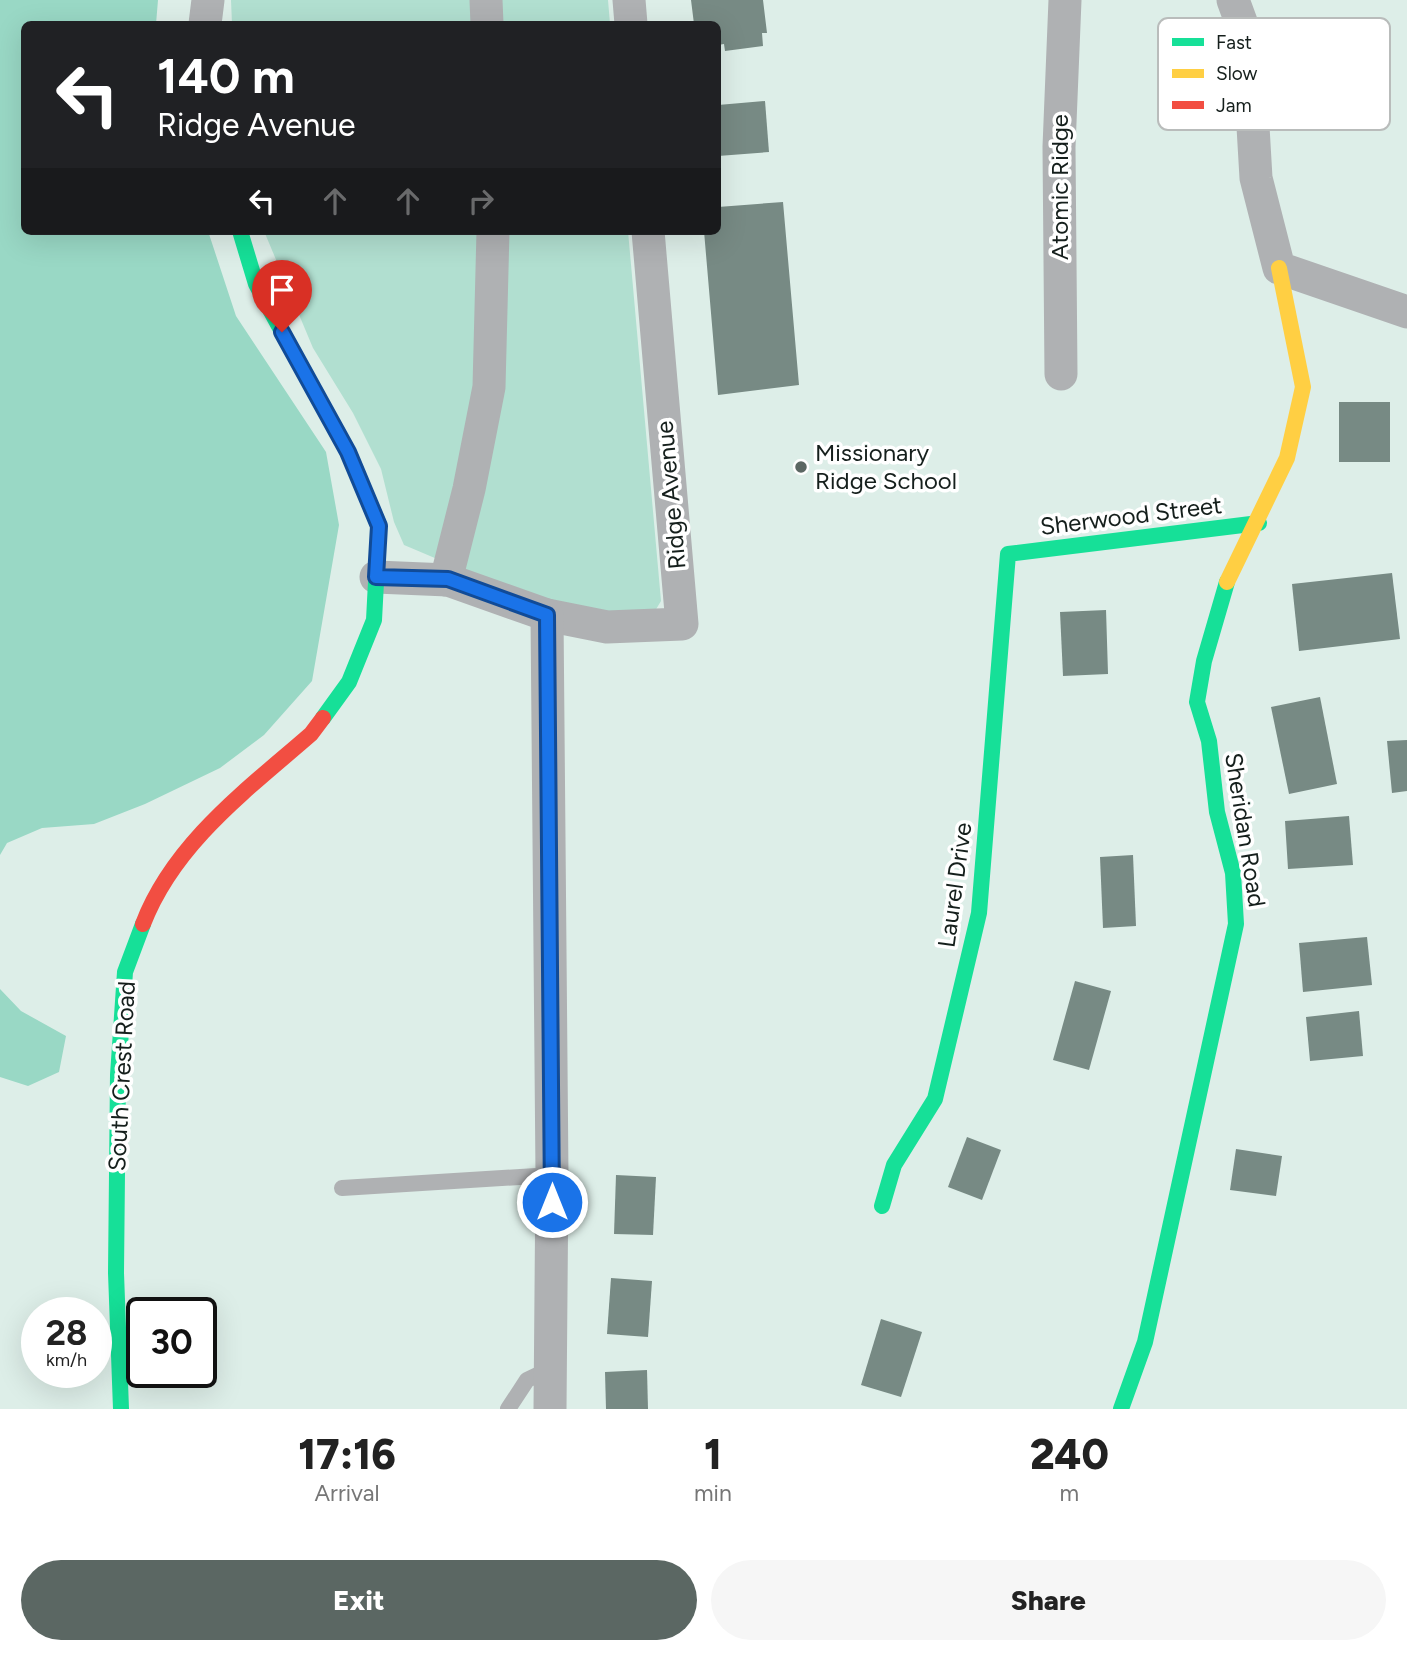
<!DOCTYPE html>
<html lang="en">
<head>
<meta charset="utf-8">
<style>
  :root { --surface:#fff; --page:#f6f6f6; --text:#222; --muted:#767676; --accent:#5b6763 }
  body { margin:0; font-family:Figtree,sans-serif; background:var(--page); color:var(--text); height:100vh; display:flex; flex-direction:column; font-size:26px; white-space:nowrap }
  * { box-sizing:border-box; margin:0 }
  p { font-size:23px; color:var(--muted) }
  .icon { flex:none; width:38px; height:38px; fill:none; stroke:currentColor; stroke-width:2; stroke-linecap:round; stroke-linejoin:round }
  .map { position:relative; height:1409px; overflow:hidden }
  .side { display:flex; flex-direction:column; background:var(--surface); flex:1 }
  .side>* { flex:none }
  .hud { position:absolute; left:21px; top:21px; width:700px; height:214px; border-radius:10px; box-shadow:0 7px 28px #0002; background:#202124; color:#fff; overflow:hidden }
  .speed { position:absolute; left:21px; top:1297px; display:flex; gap:14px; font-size:35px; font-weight:700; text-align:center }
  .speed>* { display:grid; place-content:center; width:91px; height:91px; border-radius:50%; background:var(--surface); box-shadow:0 7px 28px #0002; line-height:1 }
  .speed small { font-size:18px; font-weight:400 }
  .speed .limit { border:4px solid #111; border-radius:10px; background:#fff; color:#111 }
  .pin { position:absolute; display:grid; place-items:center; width:60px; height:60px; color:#fff; margin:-72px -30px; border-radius:50% 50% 50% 0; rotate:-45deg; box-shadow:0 0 7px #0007 }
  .pin .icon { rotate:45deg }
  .me { position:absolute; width:77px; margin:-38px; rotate:0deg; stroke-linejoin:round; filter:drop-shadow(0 0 5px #0008) }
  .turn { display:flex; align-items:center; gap:24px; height:147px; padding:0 21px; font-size:32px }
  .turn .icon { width:91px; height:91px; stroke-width:2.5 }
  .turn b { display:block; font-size:49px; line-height:60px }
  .lanes { display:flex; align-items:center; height:66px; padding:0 21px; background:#0003; justify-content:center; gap:35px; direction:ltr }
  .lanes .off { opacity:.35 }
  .eta { display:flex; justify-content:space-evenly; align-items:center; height:119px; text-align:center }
  .eta b { font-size:42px; font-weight:800; line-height:49px }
  .action { display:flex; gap:14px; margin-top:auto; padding:14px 21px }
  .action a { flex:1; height:80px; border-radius:42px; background:var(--accent); color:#fff; font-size:28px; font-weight:800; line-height:80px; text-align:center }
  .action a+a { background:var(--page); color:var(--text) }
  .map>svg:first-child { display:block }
  .green { fill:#b1dfd0 }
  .forest { fill:#99d8c5 }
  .building { fill:#778a84 }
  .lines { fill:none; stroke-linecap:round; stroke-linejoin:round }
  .lane { stroke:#afb1b3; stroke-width:16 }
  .street { stroke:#afb1b3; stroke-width:33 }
  .fast { stroke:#16e098; stroke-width:16 }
  .slow { stroke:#ffcf43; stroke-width:16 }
  .jam { stroke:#f24e42; stroke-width:16 }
  .route-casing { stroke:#114b97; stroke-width:18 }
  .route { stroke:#1a73e8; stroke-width:12 }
  .poi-dot { fill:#5b6763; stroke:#fff; stroke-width:2.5 }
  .labels { text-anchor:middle; stroke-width:7; stroke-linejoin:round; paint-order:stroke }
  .street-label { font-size:24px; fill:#151f1c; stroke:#fff }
  .poi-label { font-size:24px; fill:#151f1c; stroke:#fff; text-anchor:start }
  .key { fill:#fff; stroke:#b9bcbb; stroke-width:2 }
  .key-label { font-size:19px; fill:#151f1c }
</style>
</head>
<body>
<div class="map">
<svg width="1407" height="1409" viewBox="0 0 1407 1409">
  <rect width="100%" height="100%" fill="#ddeee8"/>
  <g class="green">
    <polygon points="231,0 608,0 610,24 232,24"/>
    <path d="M264 231H628L661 601 652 616C559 613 488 580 404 545L394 522 381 469 353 413 313 348Z"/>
  </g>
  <g class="forest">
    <polygon points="0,0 158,0 156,24 24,24 24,231 208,231 236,316 326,452 339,525 312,681 264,735 220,768 145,804 94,824 42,828 7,843 0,855"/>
    <polygon points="0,989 21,1011 66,1036 59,1072 28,1086 0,1077"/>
  </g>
  <g class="building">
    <polygon points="691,0 763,0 767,33 762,33 763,46 725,51 724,44 718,45 718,24 694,24"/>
    <polygon points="765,101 769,152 718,156 718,105"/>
    <polygon points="783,202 799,385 718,395 704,231 718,231 718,207"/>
    <rect x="1339" y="402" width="51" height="60"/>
    <polygon points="1392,573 1400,639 1299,651 1292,584"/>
    <polygon points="1106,610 1108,674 1063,676 1060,612"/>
    <polygon points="1320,697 1337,784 1289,794 1271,707"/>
    <polygon points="1407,740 1407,791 1392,793 1387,741"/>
    <polygon points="1349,816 1353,865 1288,869 1285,821"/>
    <polygon points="1133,855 1136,926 1103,928 1100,857"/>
    <polygon points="1367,937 1372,985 1303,992 1299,943"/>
    <polygon points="1075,981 1111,991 1089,1070 1053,1060"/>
    <polygon points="1359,1011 1363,1056 1310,1061 1306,1017"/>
    <polygon points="967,1137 1001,1150 982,1200 948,1187"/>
    <polygon points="1236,1149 1282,1156 1276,1196 1230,1190"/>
    <polygon points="616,1175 656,1177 653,1235 614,1234"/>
    <polygon points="611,1278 652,1281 648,1337 607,1334"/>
    <polygon points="881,1319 922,1332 901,1397 861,1385"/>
    <polygon points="647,1370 648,1409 606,1409 605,1372"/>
  </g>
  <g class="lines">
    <g class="lane">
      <polyline points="342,1188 552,1175"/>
      <polyline points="508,1409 527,1380 550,1369"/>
    </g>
    <g class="street">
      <polyline points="486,0 487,24"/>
      <polyline points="629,0 631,24"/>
      <polyline points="1233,0 1248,41 1256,178 1279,268 1407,312"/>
      <polyline points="205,24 208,0"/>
      <polyline points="1061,374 1059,147 1065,0"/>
      <polyline points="376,577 448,580 547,615 607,627 682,624 648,231"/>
      <polyline points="446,580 469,489 489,387 493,231"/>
      <polyline points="547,615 552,1175 550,1409"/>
    </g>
    <g class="fast">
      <polyline points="240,231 256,284 348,452 379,525 374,620 349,682 323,718"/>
      <polyline points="882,1206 894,1165 935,1099 979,913 1008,554 1259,523"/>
      <polyline points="121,1409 116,1273 118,1075 125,972 143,924"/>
      <polyline points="1121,1409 1145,1342 1236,924 1233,873 1217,812 1209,741 1197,702 1204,661 1227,582"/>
    </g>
    <polyline class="slow" points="1227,582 1287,458 1303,387 1279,268"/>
    <path class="jam" d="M143 924C174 843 248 789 311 734L323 718"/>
  </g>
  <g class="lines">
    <g class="route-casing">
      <polyline id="route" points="282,332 348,452 379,526 376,577 448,579 547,615 552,1202"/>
    </g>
    <use href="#route" class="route"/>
  </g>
  <circle class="poi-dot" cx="801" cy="467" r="7"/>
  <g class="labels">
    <g class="street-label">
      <text transform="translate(1060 187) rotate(-90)" y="8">Atomic Ridge</text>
      <text transform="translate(671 495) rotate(-95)" y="8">Ridge Avenue</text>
      <text transform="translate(1131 516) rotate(-7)" y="8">Sherwood Street</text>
      <text transform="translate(1245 830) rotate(81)" y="8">Sheridan Road</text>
      <text transform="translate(955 885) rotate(-82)" y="8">Laurel Drive</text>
      <text transform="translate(122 1076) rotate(-87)" y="8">South Crest Road</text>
    </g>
    <g class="poi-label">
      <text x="815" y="461">Missionary<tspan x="815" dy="28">Ridge School</tspan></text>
    </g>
  </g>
  <rect x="1158" y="18" width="232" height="112" rx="10" class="key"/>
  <rect x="1172" y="38" width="32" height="8" fill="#16e098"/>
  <rect x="1172" y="69" width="32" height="9" fill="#ffcf43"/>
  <rect x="1172" y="101" width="32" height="8" fill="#f24e42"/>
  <g class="key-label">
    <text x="1216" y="49">Fast</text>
    <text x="1216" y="80">Slow</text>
    <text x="1216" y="112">Jam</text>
  </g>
</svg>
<div class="speed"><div>28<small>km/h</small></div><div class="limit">30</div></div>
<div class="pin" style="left:282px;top:332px;background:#d93025"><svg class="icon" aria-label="arrive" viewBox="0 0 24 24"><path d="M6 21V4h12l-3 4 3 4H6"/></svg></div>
<svg class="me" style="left:552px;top:1202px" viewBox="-20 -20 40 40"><circle r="17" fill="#1a73e8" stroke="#fff" stroke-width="3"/><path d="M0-11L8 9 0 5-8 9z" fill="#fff"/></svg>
<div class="hud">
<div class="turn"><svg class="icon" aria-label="left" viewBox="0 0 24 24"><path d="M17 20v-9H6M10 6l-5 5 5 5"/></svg><div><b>140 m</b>Ridge Avenue</div></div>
<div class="lanes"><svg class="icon" aria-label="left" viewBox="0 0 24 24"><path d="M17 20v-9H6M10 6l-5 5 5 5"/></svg><svg class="icon off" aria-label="ahead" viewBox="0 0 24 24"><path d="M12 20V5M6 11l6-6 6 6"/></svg><svg class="icon off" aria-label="ahead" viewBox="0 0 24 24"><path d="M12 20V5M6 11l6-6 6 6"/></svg><svg class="icon off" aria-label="right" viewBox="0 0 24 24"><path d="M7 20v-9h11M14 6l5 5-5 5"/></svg></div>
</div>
</div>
<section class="side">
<div class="eta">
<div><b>17:16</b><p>Arrival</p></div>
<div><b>1</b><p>min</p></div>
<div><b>240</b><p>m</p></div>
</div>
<div class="action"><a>Exit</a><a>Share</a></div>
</section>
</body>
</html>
